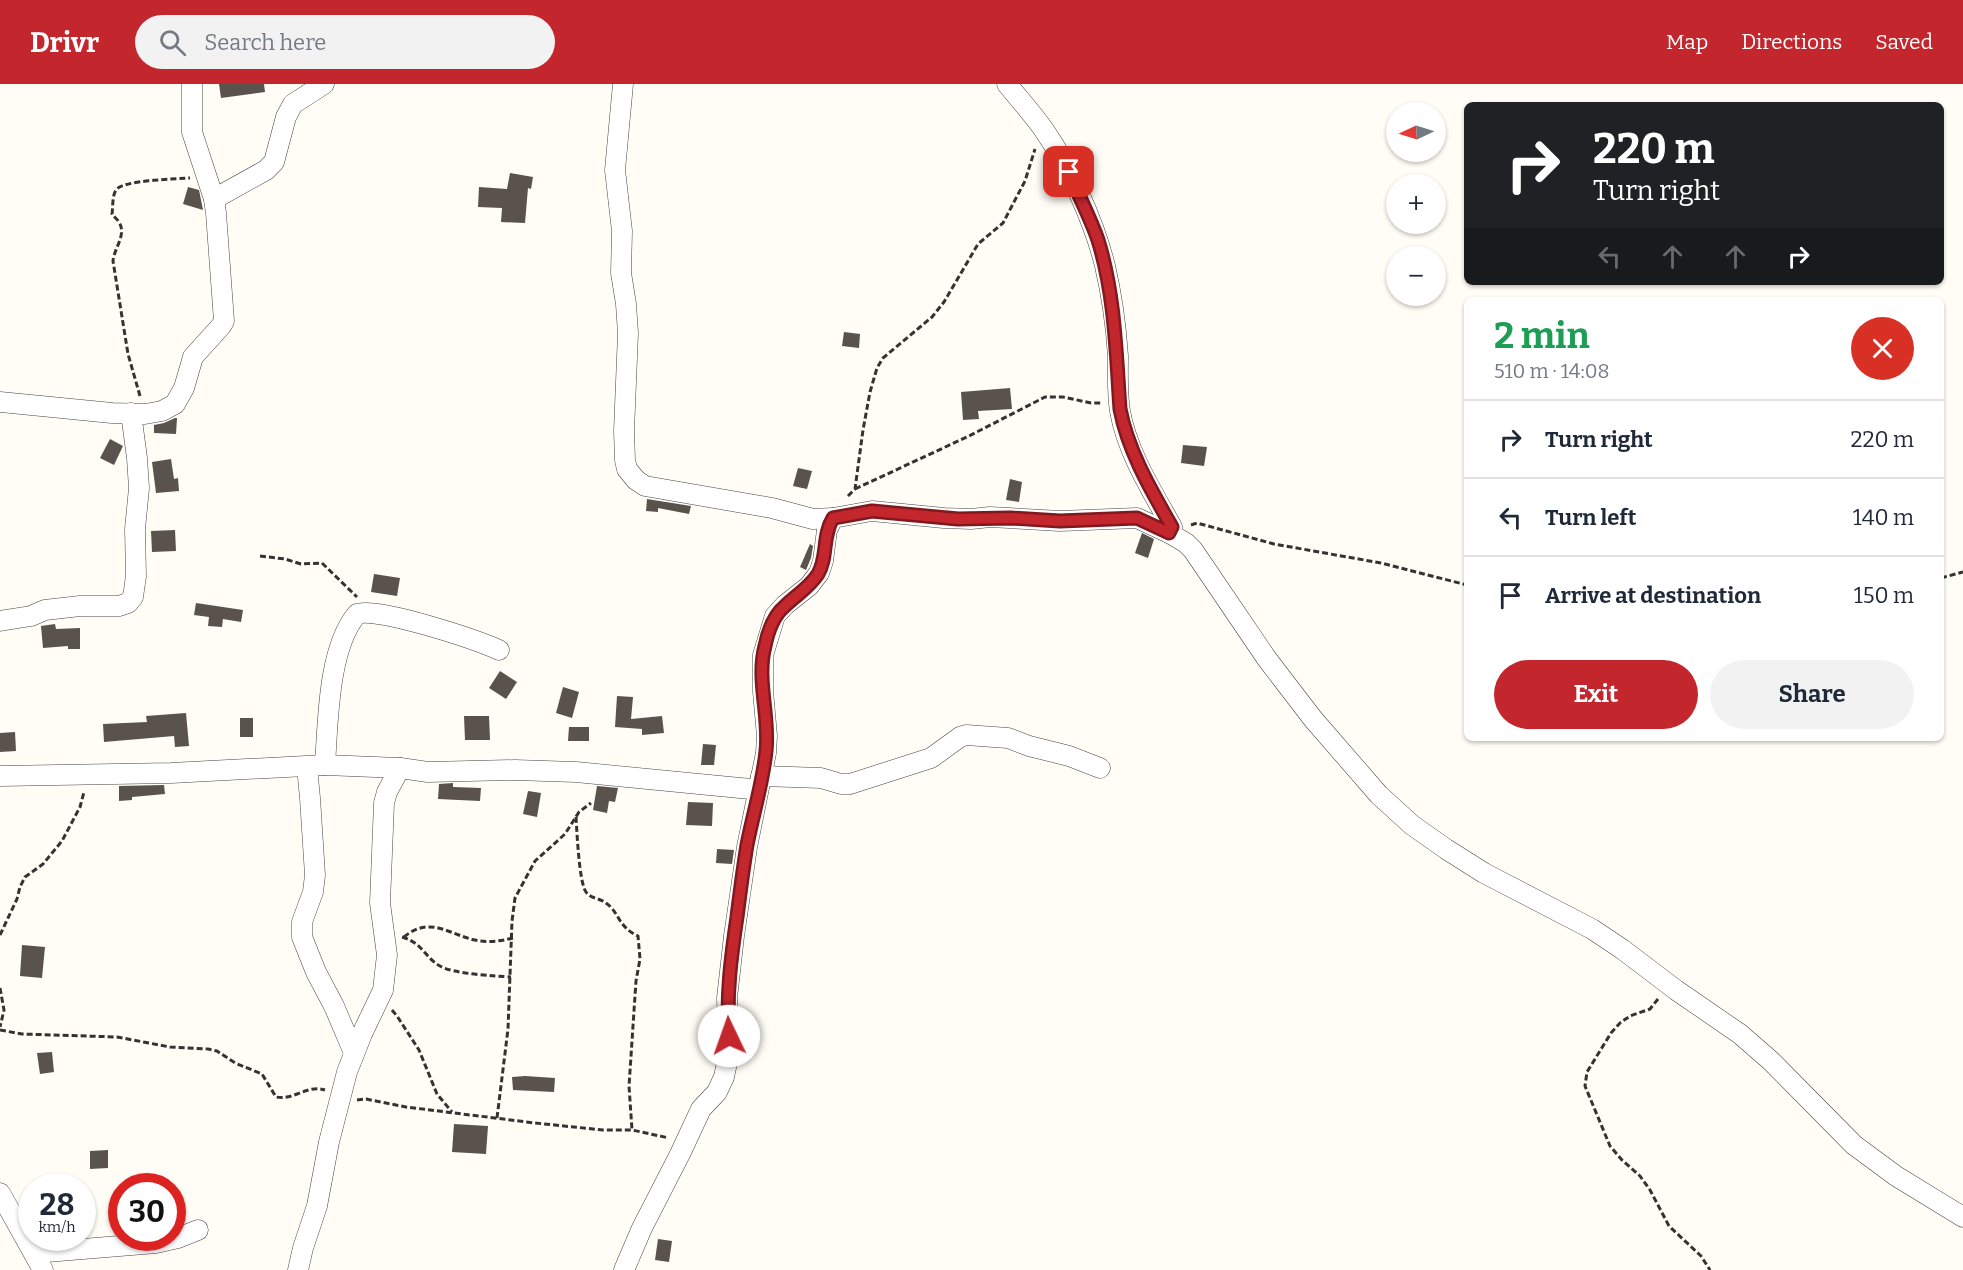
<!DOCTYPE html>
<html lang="en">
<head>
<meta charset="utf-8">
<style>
  :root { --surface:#fff; --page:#f2f2f3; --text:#1f2937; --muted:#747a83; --line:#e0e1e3; --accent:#c4262e }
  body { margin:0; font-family:Bitter,serif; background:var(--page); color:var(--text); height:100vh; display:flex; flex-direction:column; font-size:22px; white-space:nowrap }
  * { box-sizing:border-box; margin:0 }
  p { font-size:20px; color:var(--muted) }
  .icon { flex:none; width:33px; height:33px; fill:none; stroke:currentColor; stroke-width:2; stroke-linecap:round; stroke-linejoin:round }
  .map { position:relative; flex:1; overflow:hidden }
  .panel { position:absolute; left:1464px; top:213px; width:480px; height:444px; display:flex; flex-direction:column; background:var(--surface); border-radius:9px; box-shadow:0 2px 4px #0004 }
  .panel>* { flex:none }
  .hud { position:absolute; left:1464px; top:18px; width:480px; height:183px; border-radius:9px; box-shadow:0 2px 4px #0004; background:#202124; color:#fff; overflow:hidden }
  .needle { width:39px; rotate:266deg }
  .buttons { position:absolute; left:1386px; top:18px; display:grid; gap:12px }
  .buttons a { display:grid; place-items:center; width:60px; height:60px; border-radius:50%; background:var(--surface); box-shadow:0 2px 4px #0004; font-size:30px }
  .speed { position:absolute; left:18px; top:1089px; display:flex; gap:12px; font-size:30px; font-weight:700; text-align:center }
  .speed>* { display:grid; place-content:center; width:78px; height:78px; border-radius:50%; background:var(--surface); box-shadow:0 2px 4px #0004; line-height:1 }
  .speed small { font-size:15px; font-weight:400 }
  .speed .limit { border:9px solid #d22; background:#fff; color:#111 }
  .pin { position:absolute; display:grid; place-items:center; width:51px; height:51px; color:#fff; margin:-26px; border-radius:12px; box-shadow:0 3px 9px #0006 }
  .me { position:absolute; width:66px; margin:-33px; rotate:357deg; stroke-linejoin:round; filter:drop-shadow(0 0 4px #0008) }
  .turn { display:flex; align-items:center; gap:21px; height:126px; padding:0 30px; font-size:27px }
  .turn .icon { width:78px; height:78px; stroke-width:2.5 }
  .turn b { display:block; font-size:42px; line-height:51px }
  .lanes { display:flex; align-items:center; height:57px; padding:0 30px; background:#0003; justify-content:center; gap:30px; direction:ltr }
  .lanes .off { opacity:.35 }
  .round { display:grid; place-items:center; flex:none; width:63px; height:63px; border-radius:32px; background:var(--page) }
  .summary { display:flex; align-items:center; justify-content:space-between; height:102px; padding:0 30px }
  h1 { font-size:36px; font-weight:700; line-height:45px; color:#1e9e55 }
  .button { display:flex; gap:12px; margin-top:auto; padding:12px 30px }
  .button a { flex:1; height:69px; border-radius:36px; background:var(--accent); color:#fff; font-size:24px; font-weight:700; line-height:69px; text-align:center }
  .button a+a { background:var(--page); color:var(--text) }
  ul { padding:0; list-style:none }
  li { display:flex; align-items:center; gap:18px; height:78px; padding:0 30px; border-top:2px solid var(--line) }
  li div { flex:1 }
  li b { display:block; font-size:22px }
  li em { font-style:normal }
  header { display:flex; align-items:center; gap:36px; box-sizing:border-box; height:84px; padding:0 30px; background:var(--accent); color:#fff }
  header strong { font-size:28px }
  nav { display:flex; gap:33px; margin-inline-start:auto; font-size:21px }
  .search { width:420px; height:54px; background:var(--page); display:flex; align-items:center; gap:15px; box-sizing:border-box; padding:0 21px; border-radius:33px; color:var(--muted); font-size:22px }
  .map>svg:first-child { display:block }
  .building { fill:#5a524d }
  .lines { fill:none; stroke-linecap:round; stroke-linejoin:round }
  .street-casing { stroke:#444; stroke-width:21 }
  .path { stroke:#333; stroke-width:3; stroke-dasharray:6 3; stroke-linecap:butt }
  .street { stroke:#fff; stroke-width:20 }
  .route-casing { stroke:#7f191e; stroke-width:15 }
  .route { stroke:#c4262e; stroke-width:10 }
</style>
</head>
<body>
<header>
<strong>Drivr</strong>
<div class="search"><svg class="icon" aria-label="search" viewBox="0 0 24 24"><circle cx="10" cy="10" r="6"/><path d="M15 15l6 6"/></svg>Search here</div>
<nav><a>Map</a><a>Directions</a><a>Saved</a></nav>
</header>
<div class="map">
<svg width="1963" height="1186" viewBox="0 0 1963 1186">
  <rect width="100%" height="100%" fill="#fffdf5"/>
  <g class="building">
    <polygon points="219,0 264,0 265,8 221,14"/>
    <polygon points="510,89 533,93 531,105 528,104 525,139 501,138 502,124 478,123 479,103 507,105"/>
    <polygon points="188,103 199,106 203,126 183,120"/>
    <polygon points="844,248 860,250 859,264 842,262"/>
    <polygon points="1010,304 1012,325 978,327 979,335 963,336 961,308"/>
    <polygon points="175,334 177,334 176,350 154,349 154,341 164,339"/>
    <polygon points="110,355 123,362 114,381 100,374"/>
    <polygon points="1183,361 1207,363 1204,382 1181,379"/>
    <polygon points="171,375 174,395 178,394 179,407 156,409 152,378"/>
    <polygon points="798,384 812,387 807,405 793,402"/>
    <polygon points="1010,395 1022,398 1019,418 1006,416"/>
    <polygon points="647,415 691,422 689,430 658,424 658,428 646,427"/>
    <polygon points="175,446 176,467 152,468 151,447"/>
    <polygon points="1142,449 1154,455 1148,474 1135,469"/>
    <polygon points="810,460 813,462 811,474 806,486 800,483"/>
    <polygon points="374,490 400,494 397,512 371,508"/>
    <polygon points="196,519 243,526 241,538 223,535 222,543 208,542 209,533 194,531"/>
    <polygon points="55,540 56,545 80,544 80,565 68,565 68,562 43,564 41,542"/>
    <polygon points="500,587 517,598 506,615 489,604"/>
    <polygon points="563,603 579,608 572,634 556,629"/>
    <polygon points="617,612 633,613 631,635 662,632 664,649 642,651 642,645 615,643"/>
    <polygon points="186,629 189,662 175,663 174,652 104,658 103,640 147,638 146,632"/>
    <polygon points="464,632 489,632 490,656 465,656"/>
    <rect x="240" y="634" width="13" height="19"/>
    <polygon points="569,643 589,643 589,657 568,657"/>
    <polygon points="15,648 16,667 0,668 0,649"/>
    <polygon points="703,660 716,661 714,681 701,681"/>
    <polygon points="453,699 453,703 481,704 480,717 438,715 439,700"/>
    <polygon points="164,701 165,710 132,713 132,716 119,717 119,702"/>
    <polygon points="597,702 618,704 615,718 609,717 607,729 593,726"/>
    <polygon points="528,707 541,709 537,733 523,730"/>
    <polygon points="688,718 713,719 712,742 686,741"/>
    <polygon points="717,765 734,766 732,780 716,779"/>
    <polygon points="22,861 45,863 42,894 20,892"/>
    <polygon points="52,968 54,988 40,990 37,969"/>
    <polygon points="525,992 555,994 554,1008 513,1006 512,993"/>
    <polygon points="454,1040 488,1042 486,1070 452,1068"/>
    <polygon points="108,1066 108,1084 90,1085 90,1067"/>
    <polygon points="658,1155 672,1157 669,1178 655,1176"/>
  </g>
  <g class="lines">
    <g class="street-casing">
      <g id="street">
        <polyline points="623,0 615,86 622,147 621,189 626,220 628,249 624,347 625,376 627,385 636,396 645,402 772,424 813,435 833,434"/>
        <path d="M1007 0C1019 15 1033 30 1044 46 1069 82 1095 140 1105 182 1112 212 1116 242 1118 272 1118 290 1117 309 1120 327 1127 368 1152 407 1172 443L1169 449 1186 459 1193 466 1267 575 1313 635 1379 711 1412 741 1446 765 1484 789 1592 845 1622 865 1676 906 1740 950 1771 977 1854 1061 1896 1092 1963 1133"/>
        <polyline points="214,115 266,86 274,78 286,33 293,20 324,0"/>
        <polyline points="0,318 112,329 145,330 162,327 175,320 184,304 193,273 221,242 224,237 216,129 214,115 192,48 192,0"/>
        <polyline points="0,537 31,532 45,526 80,522 119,522 128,519 133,513 136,492 135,445 139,404 137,374 131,329"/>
        <path d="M325 681C328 638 328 564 357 530 376 522 477 556 499 566"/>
        <polyline points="307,683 310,714 315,791 313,808 302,838 302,853 316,888 334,922 354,969"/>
        <polyline points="0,692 171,689 325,681 400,684 428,688 515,686 576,688 740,704 753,705 759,702"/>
        <polyline points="761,692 821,694 841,700 850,700 931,674 960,653 966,651 1008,654 1029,662 1069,672 1100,684"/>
        <polyline points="0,1109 43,1186"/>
        <polyline points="34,1169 156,1159 178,1154 198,1146"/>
        <polyline points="298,1186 303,1164 317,1122 329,1058 347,988 362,950 383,906 387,871 380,819 384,719 387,708 400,684"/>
        <polyline points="624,1186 642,1144 680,1070 701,1025 717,1008 724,993 729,969 727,914 734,852 747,763 766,669 767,652 763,607 763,571 775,532 785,521 809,502 819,489 823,477 827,446 833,434 872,427 944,434 971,435 990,433 1060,437 1137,434 1169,449"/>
      </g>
    </g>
    <g class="path">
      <path d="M140 312 128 270 113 177C114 164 127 151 119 138 117 135 114 133 112 130 113 124 112 112 116 106 122 96 177 95 190 94"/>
      <polyline points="855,405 969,352 1045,313 1063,313 1091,319 1102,319"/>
      <polyline points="848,412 855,405 863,346 870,308 877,284 883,274 932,233 944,218 978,160 1003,139 1025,97 1035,65"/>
      <polyline points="1191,441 1197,439 1274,460 1381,479 1467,501"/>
      <polyline points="260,472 285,475 301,480 322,479 357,513"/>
      <polyline points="1941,494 1963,488"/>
      <path d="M576 733C577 748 579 798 586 808 591 815 600 814 606 819 620 829 617 842 638 852L640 875 636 897 629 1002 632 1046"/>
      <polyline points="0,851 17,815 20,803 25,793 43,780 62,757 80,723 84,708"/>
      <path d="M402 853C423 859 424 873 440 882 453 890 495 892 511 893"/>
      <path d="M404 853C430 831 450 851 475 856 488 859 501 857 513 854"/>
      <polyline points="0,904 4,926 0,943"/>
      <polyline points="1658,915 1650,925 1630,932 1620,939 1611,949 1587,988 1585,1002 1610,1062 1622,1076 1640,1092 1650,1106 1669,1142 1701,1172 1710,1186"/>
      <polyline points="392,926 397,932 419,966 437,1010 452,1028"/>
      <path d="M0 946 22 950 117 953 170 963 208 965 217 967 235 979 262 990 276 1013C293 1017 308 1000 325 1006"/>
      <polyline points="357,1016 366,1015 406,1023 535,1039 603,1046 632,1046 669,1054"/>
      <polyline points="497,1034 508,945 512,837 515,814 535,777 565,750 579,728 591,719"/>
    </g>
    <use href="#street" class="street"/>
  </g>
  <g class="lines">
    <g class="route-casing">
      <path id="route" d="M729 952C726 912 731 873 737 833 740 809 743 785 747 761 753 730 763 698 766 667 770 632 756 596 765 562 768 547 773 532 785 522 796 511 809 504 818 490 828 473 822 452 833 434L872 427 958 435 1010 434 1060 437 1137 434 1169 449 1172 443C1151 406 1128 367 1120 325 1116 268 1115 211 1098 156 1090 133 1078 111 1069 88"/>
    </g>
    <use href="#route" class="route"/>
  </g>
</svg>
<div class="buttons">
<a><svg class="needle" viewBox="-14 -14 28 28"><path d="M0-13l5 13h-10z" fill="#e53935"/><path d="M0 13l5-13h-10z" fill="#747a83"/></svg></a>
<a>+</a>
<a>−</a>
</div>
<div class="speed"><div>28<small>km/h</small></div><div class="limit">30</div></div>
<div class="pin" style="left:1069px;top:88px;background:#d93025"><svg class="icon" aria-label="arrive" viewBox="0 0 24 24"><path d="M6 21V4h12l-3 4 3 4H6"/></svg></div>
<svg class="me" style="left:729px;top:952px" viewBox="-20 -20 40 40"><circle r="19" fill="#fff"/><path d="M0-13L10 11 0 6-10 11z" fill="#c4262e"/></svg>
<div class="hud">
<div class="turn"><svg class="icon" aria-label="right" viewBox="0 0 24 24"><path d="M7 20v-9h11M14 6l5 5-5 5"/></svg><div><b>220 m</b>Turn right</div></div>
<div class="lanes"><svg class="icon off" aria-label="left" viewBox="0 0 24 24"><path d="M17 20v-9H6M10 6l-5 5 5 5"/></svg><svg class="icon off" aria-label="ahead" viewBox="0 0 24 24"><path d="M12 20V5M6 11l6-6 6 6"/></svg><svg class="icon off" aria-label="ahead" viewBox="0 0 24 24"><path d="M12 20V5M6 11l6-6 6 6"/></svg><svg class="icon" aria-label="right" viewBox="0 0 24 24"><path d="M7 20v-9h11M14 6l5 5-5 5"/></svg></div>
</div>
<section class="panel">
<div class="summary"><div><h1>2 min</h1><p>510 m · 14:08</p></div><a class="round" style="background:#d93025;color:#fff"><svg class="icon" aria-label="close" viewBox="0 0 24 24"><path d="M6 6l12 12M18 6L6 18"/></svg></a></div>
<ul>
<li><svg class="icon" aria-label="right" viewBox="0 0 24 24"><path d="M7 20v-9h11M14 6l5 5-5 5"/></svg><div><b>Turn right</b></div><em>220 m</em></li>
<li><svg class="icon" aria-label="left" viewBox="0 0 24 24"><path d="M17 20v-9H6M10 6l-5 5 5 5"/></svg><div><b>Turn left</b></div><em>140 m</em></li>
<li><svg class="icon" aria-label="arrive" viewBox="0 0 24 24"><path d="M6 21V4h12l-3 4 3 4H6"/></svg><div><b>Arrive at destination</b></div><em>150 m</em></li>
</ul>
<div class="button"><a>Exit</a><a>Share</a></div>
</section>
</div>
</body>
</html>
